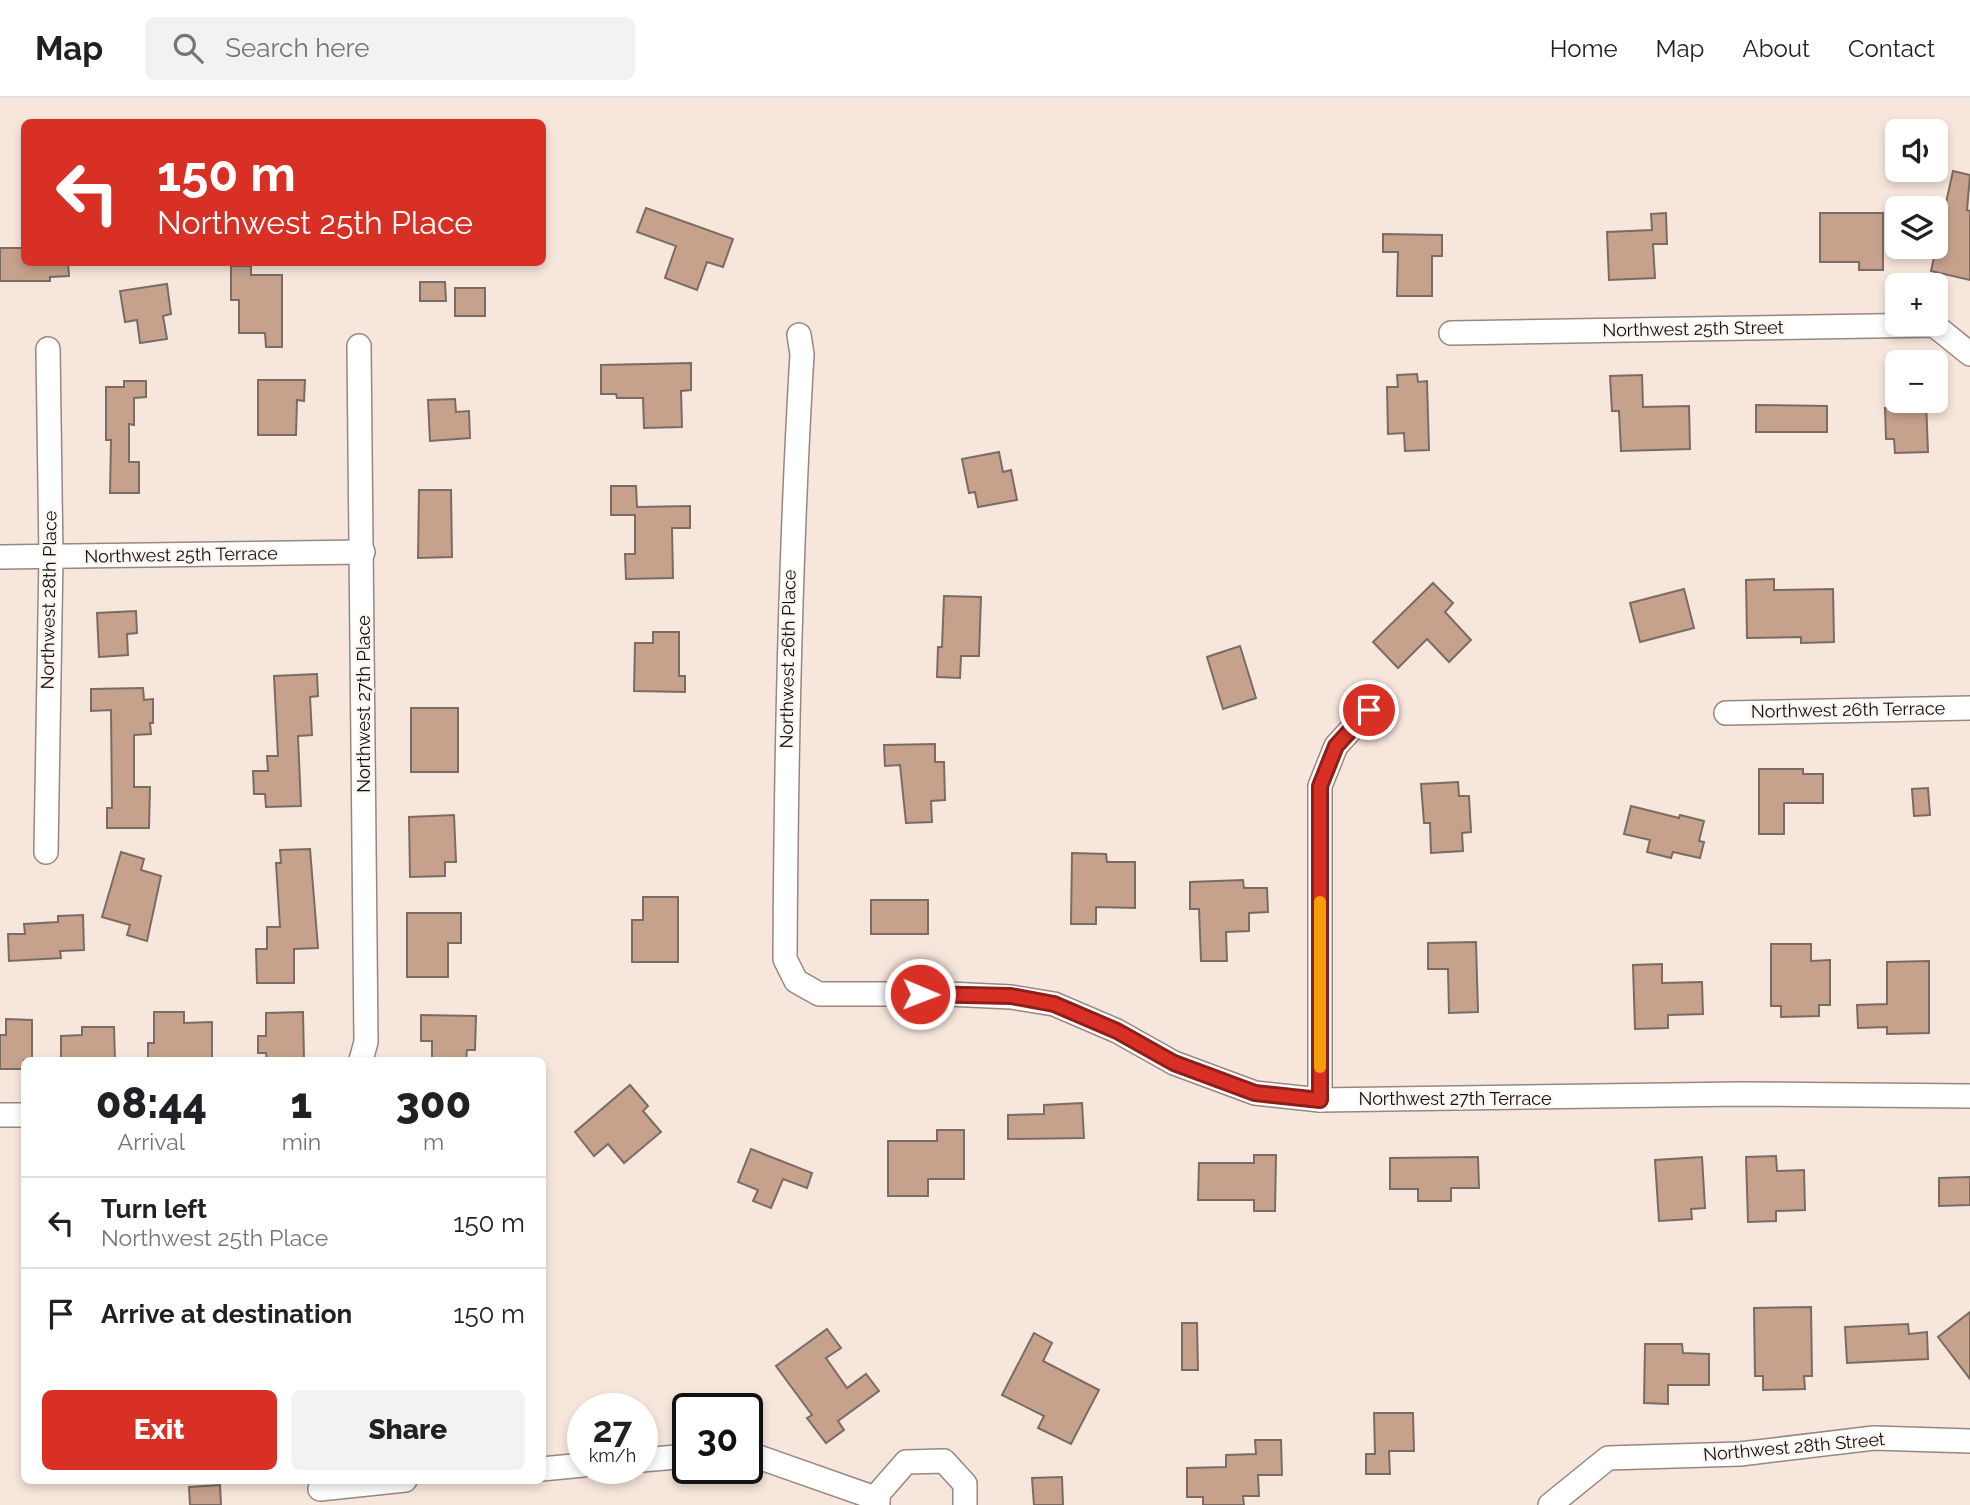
<!DOCTYPE html>
<html lang="en">
<head>
<meta charset="utf-8">
<style>
  :root { --surface:#fff; --page:#f2f2f2; --text:#202124; --muted:#757577; --line:#e0e0e0; --accent:#d93025 }
  body { margin:0; font-family:Raleway,sans-serif; background:var(--page); color:var(--text); height:100vh; display:flex; flex-direction:column; font-size:26px; white-space:nowrap }
  * { box-sizing:border-box; margin:0 }
  p { font-size:23px; color:var(--muted) }
  .icon { flex:none; width:38px; height:38px; fill:none; stroke:currentColor; stroke-width:2; stroke-linecap:round; stroke-linejoin:round }
  .map { position:relative; flex:1; overflow:hidden }
  .side { position:absolute; left:21px; top:959px; width:525px; height:427px; display:flex; flex-direction:column; background:var(--surface); border-radius:10px; box-shadow:0 4px 10px #0003 }
  .side>* { flex:none }
  .hud { position:absolute; left:21px; top:21px; width:525px; height:147px; border-radius:10px; box-shadow:0 4px 10px #0003; background:#d93025; color:#fff; overflow:hidden }
  .tools { position:absolute; left:1885px; top:21px; display:grid; gap:14px }
  .tools a { display:grid; place-items:center; width:63px; height:63px; border-radius:10px; background:var(--surface); box-shadow:0 4px 10px #0003; font-size:35px }
  .speed { position:absolute; left:567px; top:1295px; display:flex; gap:14px; font-size:35px; font-weight:700; text-align:center }
  .speed>* { display:grid; place-content:center; width:91px; height:91px; border-radius:50%; background:var(--surface); box-shadow:0 4px 10px #0003; line-height:1 }
  .speed small { font-size:18px; font-weight:400 }
  .speed .limit { border:4px solid #111; border-radius:10px; background:#fff; color:#111 }
  .pin { position:absolute; display:grid; place-items:center; width:60px; height:60px; color:#fff; margin:-30px; border:4px solid #fff; border-radius:50%; box-shadow:0 2px 7px #0007 }
  .me { position:absolute; width:77px; margin:-38px; rotate:91deg; stroke-linejoin:round; filter:drop-shadow(0 0 5px #0008) }
  .turn { display:flex; align-items:center; gap:24px; height:147px; padding:0 21px; font-size:32px }
  .turn .icon { width:91px; height:91px; stroke-width:2.5 }
  .turn b { display:block; font-size:49px; line-height:60px }
  .eta { display:flex; justify-content:space-evenly; align-items:center; height:119px; text-align:center }
  .eta b { font-size:42px; font-weight:800; line-height:49px }
  .primary-button { display:flex; gap:14px; margin-top:auto; padding:14px 21px }
  .primary-button a { flex:1; height:80px; border-radius:10px; background:var(--accent); color:#fff; font-size:28px; font-weight:800; line-height:80px; text-align:center }
  .primary-button a+a { background:var(--page); color:var(--text) }
  ul { padding:0; list-style:none }
  li { display:flex; align-items:center; gap:21px; height:91px; padding:0 21px; border-top:2px solid var(--line) }
  li div { flex:1 }
  li b { display:block; font-size:26px }
  li em { font-style:normal }
  header { display:flex; align-items:center; gap:42px; box-sizing:border-box; height:98px; padding:0 35px; background:var(--surface); border-bottom:2px solid var(--line) }
  header strong { font-size:33px }
  nav { display:flex; gap:38px; margin-inline-start:auto; font-size:24px }
  .search { width:490px; height:63px; background:var(--page); display:flex; align-items:center; gap:18px; box-sizing:border-box; padding:0 24px; border-radius:10px; color:var(--muted); font-size:26px }
  .map>svg:first-child { display:block }
  .building { fill:#c6a28d; stroke:#7a6b63; stroke-width:2 }
  .lines { fill:none; stroke-linecap:round; stroke-linejoin:round }
  .minor-casing { stroke:#97877f; stroke-width:26 }
  .minor { stroke:#fff; stroke-width:23 }
  .route-casing { stroke:#8d1f18; stroke-width:18 }
  .route { stroke:#d93025; stroke-width:12 }
  .slow { stroke:#f59e0b; stroke-width:12 }
  .labels { text-anchor:middle; stroke-width:5; stroke-linejoin:round; paint-order:stroke }
  .street-label { font-size:18px; fill:#130e0b; stroke:#fcf6f2 }
</style>
</head>
<body>
<header>
<strong>Map</strong>
<div class="search"><svg class="icon" aria-label="search" viewBox="0 0 24 24"><circle cx="10" cy="10" r="6"/><path d="M15 15l6 6"/></svg>Search here</div>
<nav><a>Home</a><a>Map</a><a>About</a><a>Contact</a></nav>
</header>
<div class="map">
<svg width="1970" height="1407" viewBox="0 0 1970 1407">
  <rect width="100%" height="100%" fill="#f7e6dc"/>
  <g class="building">
    <polygon points="1953,73 1970,77 1967,112 1970,113 1970,182 1931,173"/>
    <polygon points="646,110 733,141 723,169 707,164 697,192 665,180 676,148 637,134"/>
    <polygon points="1666,115 1667,146 1653,146 1655,180 1609,182 1607,134 1652,132 1651,116"/>
    <polygon points="1820,115 1883,115 1883,172 1859,172 1859,164 1820,164"/>
    <polygon points="1383,136 1442,137 1442,158 1432,158 1432,198 1397,198 1398,154 1383,154"/>
    <polygon points="0,150 24,150 24,164 68,164 69,178 50,179 50,183 0,183"/>
    <polygon points="231,168 251,168 251,177 282,177 282,249 266,249 265,235 239,235 239,202 231,202"/>
    <polygon points="420,184 445,184 446,203 420,203"/>
    <polygon points="167,186 171,216 163,218 167,241 140,245 137,222 125,224 120,193"/>
    <rect x="455" y="190" width="30" height="28"/>
    <polygon points="691,265 691,292 681,293 682,329 644,330 643,300 617,300 616,296 601,296 601,267"/>
    <polygon points="1417,276 1418,284 1427,283 1429,352 1405,353 1404,335 1388,336 1387,289 1398,289 1397,277"/>
    <polygon points="1642,277 1643,309 1689,308 1690,351 1621,353 1619,313 1612,313 1610,278"/>
    <polygon points="258,282 305,282 304,303 297,302 296,337 258,337"/>
    <polygon points="124,283 146,283 146,299 134,300 134,327 129,326 129,364 139,364 139,395 110,395 111,342 106,342 106,289 124,289"/>
    <polygon points="455,301 456,314 469,313 470,340 430,343 428,302"/>
    <polygon points="1896,303 1926,303 1928,354 1895,355 1894,341 1886,341 1885,310 1896,309"/>
    <polygon points="1756,307 1827,308 1827,334 1756,334"/>
    <polygon points="999,354 1003,374 1011,372 1017,402 978,409 975,394 969,395 962,361"/>
    <polygon points="611,388 636,388 637,409 690,408 690,430 672,430 673,480 626,481 625,456 635,456 635,417 611,417"/>
    <polygon points="419,392 451,392 452,459 418,460"/>
    <polygon points="1774,481 1774,492 1833,491 1834,544 1801,545 1801,539 1747,540 1746,482"/>
    <polygon points="1433,485 1453,505 1445,514 1471,542 1449,564 1427,541 1398,570 1373,544"/>
    <polygon points="1684,491 1694,530 1640,544 1630,505"/>
    <polygon points="944,498 981,499 979,558 961,558 960,580 937,579 938,549 942,549"/>
    <polygon points="136,513 137,535 127,536 128,557 99,559 97,515"/>
    <polygon points="653,534 679,534 679,578 685,578 685,594 634,593 635,545 653,545"/>
    <polygon points="1240,548 1256,600 1223,611 1207,559"/>
    <polygon points="317,576 318,598 310,599 312,637 298,638 301,708 266,709 265,696 254,696 253,673 268,673 267,658 278,658 274,578"/>
    <polygon points="143,590 144,602 153,601 153,625 150,625 151,636 134,637 134,689 150,689 149,730 107,730 107,710 112,710 111,612 91,613 91,591"/>
    <rect x="411" y="610" width="47" height="64"/>
    <polygon points="935,646 935,664 944,664 945,702 931,703 932,724 906,725 900,667 885,668 884,647"/>
    <polygon points="1759,671 1803,671 1803,676 1823,676 1823,705 1784,705 1784,736 1759,736"/>
    <polygon points="1458,684 1459,698 1469,698 1471,734 1462,735 1463,753 1431,755 1430,725 1424,725 1421,686"/>
    <polygon points="1928,690 1930,717 1914,718 1912,691"/>
    <polygon points="1631,708 1679,720 1680,717 1704,723 1699,743 1704,744 1700,760 1673,754 1671,760 1647,754 1650,742 1624,736"/>
    <polygon points="454,717 456,764 445,764 445,778 410,779 409,719"/>
    <polygon points="310,751 318,850 294,851 294,885 257,885 256,851 267,851 267,829 280,829 276,765 281,765 280,752"/>
    <polygon points="121,754 144,761 141,772 161,778 147,843 127,837 130,827 102,819"/>
    <polygon points="1072,755 1106,756 1107,764 1135,764 1135,810 1096,809 1096,826 1071,826"/>
    <polygon points="1243,782 1244,790 1267,790 1268,814 1249,815 1249,833 1226,834 1227,863 1201,863 1199,811 1190,811 1190,784"/>
    <polygon points="643,799 678,799 678,864 632,864 632,822 643,822"/>
    <rect x="871" y="802" width="57" height="34"/>
    <polygon points="407,815 461,815 461,845 448,845 448,879 407,879"/>
    <polygon points="83,817 84,852 60,853 61,860 9,863 8,836 25,836 24,826 58,824 58,818"/>
    <polygon points="1476,844 1478,914 1449,915 1448,871 1428,871 1428,845"/>
    <polygon points="1771,846 1811,846 1811,863 1830,862 1830,907 1819,907 1819,918 1781,919 1781,908 1771,908"/>
    <polygon points="1929,863 1929,935 1887,936 1887,929 1858,930 1857,907 1887,906 1887,864"/>
    <polygon points="1662,866 1662,885 1702,884 1703,916 1668,917 1668,930 1635,931 1633,867"/>
    <polygon points="154,914 184,914 184,925 212,924 212,962 148,962 148,945 154,945"/>
    <polygon points="303,914 304,962 267,962 266,955 258,955 258,938 266,938 266,915"/>
    <polygon points="421,917 476,918 475,952 467,952 466,962 432,962 432,943 421,943"/>
    <polygon points="6,921 32,922 32,962 24,962 24,971 0,971 0,937 6,937"/>
    <polygon points="82,929 114,929 115,962 61,962 61,938 82,937"/>
    <polygon points="630,987 648,1008 643,1013 661,1034 624,1065 608,1046 594,1058 575,1034"/>
    <polygon points="1082,1005 1084,1040 1008,1041 1008,1017 1044,1016 1044,1007"/>
    <polygon points="937,1032 964,1032 964,1081 928,1081 928,1098 888,1098 888,1043 937,1043"/>
    <polygon points="751,1051 812,1075 807,1090 783,1081 771,1110 753,1103 758,1092 738,1084"/>
    <polygon points="1254,1057 1276,1057 1275,1113 1254,1113 1254,1102 1198,1102 1199,1065 1254,1065"/>
    <polygon points="1776,1058 1777,1073 1804,1072 1805,1112 1776,1113 1776,1123 1748,1124 1746,1059"/>
    <polygon points="1478,1059 1479,1090 1451,1090 1451,1103 1418,1103 1418,1091 1390,1091 1390,1060"/>
    <polygon points="1702,1059 1705,1110 1691,1111 1692,1121 1659,1123 1655,1062"/>
    <polygon points="1970,1079 1970,1107 1939,1108 1939,1080"/>
    <polygon points="1811,1209 1812,1278 1804,1278 1805,1291 1763,1292 1763,1278 1755,1278 1754,1210"/>
    <polygon points="1970,1214 1970,1281 1938,1239"/>
    <polygon points="1182,1225 1197,1225 1198,1272 1182,1272"/>
    <polygon points="1908,1226 1909,1236 1927,1234 1928,1261 1847,1265 1845,1229"/>
    <polygon points="827,1231 841,1250 826,1260 847,1290 866,1276 879,1293 838,1323 844,1332 826,1345 807,1320 812,1317 776,1268"/>
    <polygon points="1034,1235 1052,1245 1043,1263 1099,1292 1071,1346 1038,1330 1044,1318 1002,1297"/>
    <polygon points="1645,1246 1682,1246 1683,1255 1709,1256 1709,1287 1668,1287 1668,1306 1644,1305"/>
    <polygon points="1374,1315 1413,1315 1414,1353 1389,1353 1390,1376 1366,1376 1366,1356 1375,1356"/>
    <polygon points="1255,1342 1281,1342 1282,1377 1258,1377 1259,1398 1243,1398 1244,1407 1203,1407 1203,1399 1187,1399 1187,1370 1226,1369 1226,1357 1256,1356"/>
    <polygon points="1062,1379 1063,1407 1034,1407 1032,1380"/>
    <polygon points="220,1387 221,1407 190,1407 189,1389"/>
  </g>
  <g class="lines">
    <g class="minor-casing">
      <g id="minor">
        <polyline points="1451,235 1934,227 1970,256"/>
        <path d="M799 237 802 256C790 458 786 659 785 861L796 883 819 896H948L1011 899 1054 906 1117 933 1174 965 1255 995 1320 1002 1740 996 1970 998"/>
        <polyline points="359,248 366,944 361,962"/>
        <polyline points="0,459 363,454"/>
        <polyline points="1726,615 1970,610"/>
        <polyline points="46,754 51,459 48,251"/>
        <polyline points="1320,1002 1320,688 1336,648 1369,612"/>
        <polyline points="0,1017 24,1017"/>
        <polyline points="747,1355 878,1401"/>
        <polyline points="642,1362 688,1358"/>
        <polyline points="542,1371 583,1367"/>
        <polyline points="320,1391 405,1382"/>
        <polyline points="878,1407 878,1396 906,1364 944,1363 965,1386 965,1407"/>
        <polyline points="1550,1407 1608,1360 1740,1356 1874,1340 1970,1343"/>
      </g>
    </g>
    <use href="#minor" class="minor"/>
  </g>
  <g class="lines">
    <g class="route-casing">
      <polyline id="route" points="920,896 1011,898 1054,906 1117,933 1174,965 1255,995 1320,1002 1320,688 1336,648 1369,612"/>
    </g>
    <use href="#route" class="route"/>
    <polyline class="slow" points="1320,969 1320,804"/>
  </g>
  <g class="labels">
    <g class="street-label">
      <text transform="translate(1693 231) rotate(-1)" y="6">Northwest 25th Street</text>
      <text transform="translate(181 457) rotate(-1)" y="6">Northwest 25th Terrace</text>
      <text transform="translate(49 502) rotate(-89)" y="6">Northwest 28th Place</text>
      <text transform="translate(788 561) rotate(-89)" y="6">Northwest 26th Place</text>
      <text transform="translate(364 606) rotate(-90)" y="6">Northwest 27th Place</text>
      <text transform="translate(1848 612) rotate(-1)" y="6">Northwest 26th Terrace</text>
      <text x="1455" y="1007">Northwest 27th Terrace</text>
      <text transform="translate(1794 1349) rotate(-5)" y="6">Northwest 28th Street</text>
    </g>
  </g>
</svg>
<div class="tools">
<a><svg class="icon" aria-label="sound" viewBox="0 0 24 24"><path d="M4 9h4l5-4v14l-5-4H4zM17 9q2 3 0 6"/></svg></a>
<a><svg class="icon" aria-label="layers" viewBox="0 0 24 24"><path d="M12 4l9 5-9 5-9-5zM3 14l9 5 9-5"/></svg></a>
<a>+</a>
<a>−</a>
</div>
<div class="speed"><div>27<small>km/h</small></div><div class="limit">30</div></div>
<div class="pin" style="left:1369px;top:612px;background:#d93025"><svg class="icon" aria-label="arrive" viewBox="0 0 24 24"><path d="M6 21V4h12l-3 4 3 4H6"/></svg></div>
<svg class="me" style="left:920px;top:896px" viewBox="-20 -20 40 40"><circle r="17" fill="#d93025" stroke="#fff" stroke-width="3"/><path d="M0-11L8 9 0 5-8 9z" fill="#fff"/></svg>
<div class="hud">
<div class="turn"><svg class="icon" aria-label="left" viewBox="0 0 24 24"><path d="M17 20v-9H6M10 6l-5 5 5 5"/></svg><div><b>150 m</b>Northwest 25th Place</div></div>
</div>
<section class="side">
<div class="eta">
<div><b>08:44</b><p>Arrival</p></div>
<div><b>1</b><p>min</p></div>
<div><b>300</b><p>m</p></div>
</div>
<ul>
<li><svg class="icon" aria-label="left" viewBox="0 0 24 24"><path d="M17 20v-9H6M10 6l-5 5 5 5"/></svg><div><b>Turn left</b><p>Northwest 25th Place</p></div><em>150 m</em></li>
<li><svg class="icon" aria-label="arrive" viewBox="0 0 24 24"><path d="M6 21V4h12l-3 4 3 4H6"/></svg><div><b>Arrive at destination</b></div><em>150 m</em></li>
</ul>
<div class="primary-button"><a>Exit</a><a>Share</a></div>
</section>
</div>
</body>
</html>
